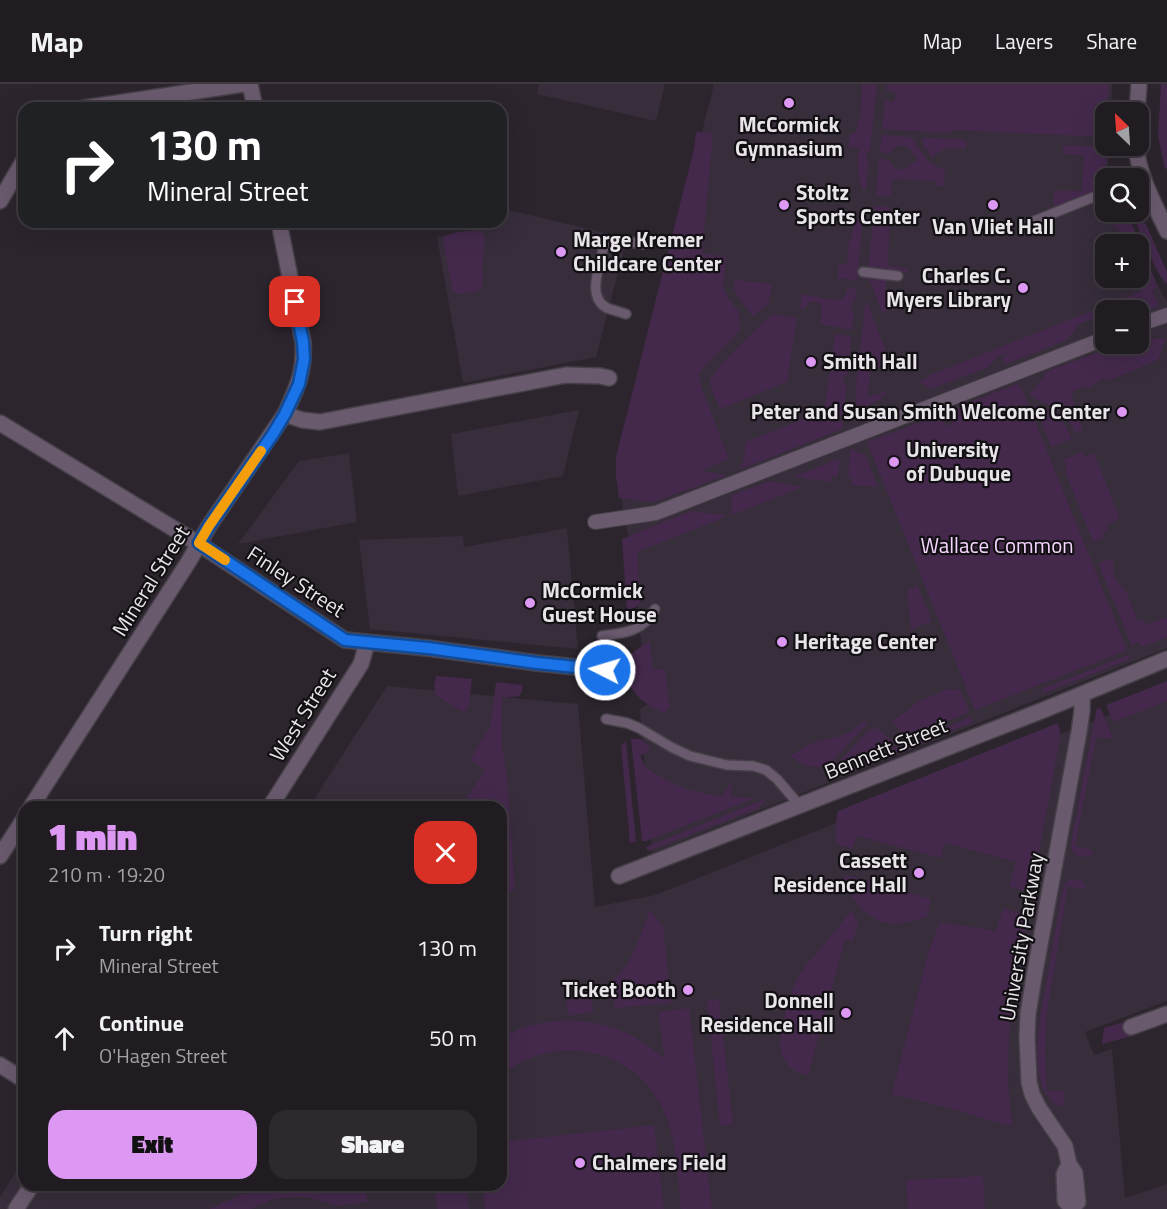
<!DOCTYPE html>
<html lang="en">
<head>
<meta charset="utf-8">
<style>
  :root { --surface:#211c22; --page:#2d292f; --text:#f1f3f6; --muted:#a2a1a5; --line:#3e3a40; --accent:#dd98f3 }
  body { margin:0; font-family:"Titillium Web",sans-serif; background:var(--page); color:var(--text); height:100vh; display:flex; flex-direction:column; font-size:22px; white-space:nowrap }
  * { box-sizing:border-box; margin:0 }
  p { font-size:20px; color:var(--muted) }
  .icon { flex:none; width:33px; height:33px; fill:none; stroke:currentColor; stroke-width:2; stroke-linecap:round; stroke-linejoin:round }
  .map { position:relative; flex:1; overflow:hidden }
  .side { position:absolute; left:18px; top:717px; width:489px; height:390px; display:flex; flex-direction:column; background:var(--surface); border-radius:18px; box-shadow:0 6px 24px #0002,0 0 0 2px var(--line) }
  .side>* { flex:none }
  .guide { position:absolute; left:18px; top:18px; width:489px; height:126px; border-radius:18px; box-shadow:0 6px 24px #0002,0 0 0 2px var(--line); background:#202124; color:#fff; overflow:hidden }
  .needle { width:39px; rotate:335deg }
  .buttons { position:absolute; left:1095px; top:18px; display:grid; gap:12px }
  .buttons a { display:grid; place-items:center; width:54px; height:54px; border-radius:12px; background:var(--surface); box-shadow:0 6px 24px #0002,0 0 0 2px var(--line); font-size:30px }
  .pin { position:absolute; display:grid; place-items:center; width:51px; height:51px; color:#fff; margin:-26px; border-radius:12px; box-shadow:0 3px 9px #0006 }
  .me { position:absolute; width:66px; margin:-33px; rotate:275deg; stroke-linejoin:round; filter:drop-shadow(0 0 4px #0008) }
  .turn { display:flex; align-items:center; gap:21px; height:126px; padding:0 30px; font-size:27px }
  .turn .icon { width:78px; height:78px; stroke-width:2.5 }
  .turn b { display:block; font-size:42px; line-height:51px }
  .round { display:grid; place-items:center; flex:none; width:63px; height:63px; border-radius:18px; background:var(--page) }
  .head { display:flex; align-items:center; justify-content:space-between; height:102px; padding:0 30px }
  h1 { font-size:36px; font-weight:800; line-height:45px; color:var(--accent) }
  .action { display:flex; gap:12px; margin-top:auto; padding:12px 30px }
  .action a { flex:1; height:69px; border-radius:18px; background:var(--accent); color:#111; font-size:24px; font-weight:800; line-height:69px; text-align:center }
  .action a+a { background:var(--page); color:var(--text) }
  ul { padding:0; list-style:none }
  li { display:flex; align-items:center; gap:18px; height:90px; padding:0 30px }
  li div { flex:1 }
  li b { display:block; font-size:22px }
  li em { font-style:normal }
  header { display:flex; align-items:center; gap:36px; box-sizing:border-box; height:84px; padding:0 30px; background:var(--surface); border-bottom:2px solid var(--line) }
  header strong { font-size:28px }
  nav { display:flex; gap:33px; margin-inline-start:auto; font-size:21px }
  .map>svg:first-child { display:block }
  .built { fill:#372d3b; fill-rule:evenodd }
  .green { fill:#44294c }
  .lines { fill:none; stroke-linecap:round; stroke-linejoin:round }
  .service-casing { stroke:#464048; stroke-width:12 }
  .pedestrian-casing { stroke:#464048; stroke-width:16 }
  .minor-casing { stroke:#464048; stroke-width:18 }
  .service { stroke:#6a5a6e; stroke-width:9 }
  .pedestrian { stroke:#6a5a6e; stroke-width:14 }
  .minor { stroke:#6a5a6e; stroke-width:15 }
  .route-casing { stroke:#114b97; stroke-width:15 }
  .route { stroke:#1a73e8; stroke-width:10 }
  .slow { stroke:#f59e0b; stroke-width:10 }
  .poi-dot { fill:#dd98f3; stroke:#131014; stroke-width:2 }
  .labels { text-anchor:middle; stroke-width:4.5; stroke-linejoin:round; paint-order:stroke }
  .poi-label { font-size:21px; font-weight:bold; fill:#e9e4ea; stroke:#131014; text-anchor:start }
  .park-label { font-size:21px; fill:#f5d4ff; stroke:#131014 }
  .street-label { font-size:21px; fill:#e9e4ea; stroke:#131014 }
</style>
</head>
<body>
<header>
<strong>Map</strong>
<nav><a>Map</a><a>Layers</a><a>Share</a></nav>
</header>
<div class="map">
<svg width="1167" height="1125" viewBox="0 0 1167 1125">
  <rect width="100%" height="100%" fill="#2c252e"/>
  <g class="built">
    <polygon points="539,0 665,0 656,37 537,10"/>
    <path d="M714 0H1112L1111 28H1106V62H1109L1108 82 1112 94H1106V128H1125L1137 160H1106V194H1138L1142 175 1167 218V564L652 769 640 625 647 621 634 478 623 427 620 395 642 284ZM1106 226H1138V260H1106Z"/>
    <polygon points="501,124 627,154 596,273 463,299 437,153 497,142 496,138 501,138"/>
    <polygon points="579,326 563,392 458,412 451,350"/>
    <polygon points="349,369 357,438 238,460 299,377"/>
    <polygon points="567,444 578,565 370,545 359,456 463,452 464,463"/>
    <polygon points="387,602 578,620 595,823 655,811 1167,608 1167,917 1085,948 1094,971 1112,965 1125,1114 1167,1100 1167,1125 0,1125 0,1113 24,1074 24,1101 501,1101 501,723 309,723"/>
  </g>
  <g class="green">
    <polygon points="862,0 877,0 870,67 867,67 866,74 869,75 866,105 862,105 858,88 859,80 857,79 859,64 848,63 850,49 856,49 858,36 860,36"/>
    <polygon points="887,0 1109,0 1107,28 1106,28 1105,53 954,46 946,49 882,45 885,16 892,19 896,14 896,11 893,7 886,7"/>
    <polygon points="1161,0 1167,0 1167,84 1165,85 1158,52"/>
    <polygon points="696,48 713,49 702,169 726,173 723,203 729,215 739,228 740,247 704,283 699,290 701,302 729,375 701,387 727,391 653,418 619,414 616,392 616,373 694,65"/>
    <path d="M885 51 911 53C920 66 928 82 945 85L944 102H937V97L892 95 891 113 876 111 879 75 889 76 895 85H907L913 78H916L917 72H914C909 59 897 58 890 70L880 68 881 54Z"/>
    <polygon points="924,54 958,55 967,58 966,65 946,64 932,73 923,61 922,57"/>
    <polygon points="1070,61 1103,63 1105,67 1107,84 1112,94 1106,94 1105,104 1054,123 1054,107 1082,107 1084,71 1063,70 1063,62"/>
    <polygon points="875,122 890,123 888,182 907,184 907,189 868,186"/>
    <polygon points="1139,125 1167,188 1167,199 1166,200 1157,187 1131,128 1138,128"/>
    <polygon points="1108,128 1127,128 1158,203 1152,206 1159,222 1139,229 1138,226 1106,226 1105,239 1093,234 1080,240 1065,257 1006,280 1002,276 1006,269 998,272 989,283 930,305 919,297 928,294 927,292 1140,208 1135,194 1138,194 1138,160 1127,160 1121,149 1112,139"/>
    <polygon points="859,132 863,133 857,196 837,194 839,180 847,180 849,156 851,156 852,147"/>
    <polygon points="473,147 482,148 485,155 482,183 483,200 479,206 474,208 457,210 453,208 452,203 443,157 444,152 457,148"/>
    <polygon points="868,192 886,193 886,204 891,225 882,228"/>
    <polygon points="735,196 773,200 768,220 753,233 734,206"/>
    <path d="M848 204 856 205 855 218H852L851 226 854 227 852 246 819 240C823 231 825 217 811 217L804 225H800L802 210 835 216 841 215 846 211Z"/>
    <polygon points="866,215 890,278 871,286 867,313 886,307 887,309 881,312 882,315 869,320 870,323 856,328 856,301"/>
    <path d="M772 230 797 234 787 298 720 325C717 317 711 307 710 299 709 287 762 241 772 230Z"/>
    <polygon points="835,250 851,252 848,290 845,291 843,300 847,300 843,333 840,332 839,336 843,337 842,345 741,385 745,368 745,358 824,327"/>
    <path d="M1166 254 1158 276 1108 297 1106 294 1094 299V302L1087 305 1085 302 1073 307 1074 310 1071 312 1083 346 1075 349C1063 320 1054 326 1030 312L1031 309 1048 287 1120 260H1138L1139 256Z"/>
    <polygon points="1017,300 1022,305 1127,566 975,626 867,358 937,332 945,339 946,342 952,340 950,336 963,321"/>
    <path d="M1036 321C1059 331 1062 332 1072 355L1051 363 1035 322Z"/>
    <polygon points="850,365 866,372 878,403 851,401 852,395 848,394"/>
    <polygon points="1082,368 1084,373 1094,369 1120,435 1106,441 1108,446 1102,448 1104,453 1093,458 1066,390 1065,385 1067,383 1064,375"/>
    <polygon points="840,374 838,393 832,392 831,398 794,393"/>
    <polygon points="769,397 803,403 731,431 732,411"/>
    <polygon points="692,427 724,431 726,433 637,468 641,517 636,523 627,526 622,455"/>
    <polygon points="1113,474 1113,489 1115,494 1127,509 1138,537 1144,536 1147,541 1167,533 1167,553 1142,563 1139,558 1132,562 1098,479"/>
    <polygon points="917,501 932,537 911,546 907,507"/>
    <path d="M650 557 653 586 665 585 669 621 671 622 664 629C648 622 631 611 627 592 626 585 628 578 628 572Z"/>
    <polygon points="1128,571 1130,575 1044,609 1042,605"/>
    <polygon points="436,592 472,595 469,622 466,627 461,627 436,611 434,602"/>
    <polygon points="1167,597 1167,617 1113,638 1106,621"/>
    <polygon points="496,598 522,601 522,608 519,612 502,614 502,663 507,692 515,805 501,811 501,723 461,723 485,686 472,677 471,674 490,643"/>
    <polygon points="950,604 952,607 959,604 969,627 968,629 907,653 892,638 919,617"/>
    <path d="M1097 624 1101 625 1112 652 1111 655 1096 653 1075 762 1092 766 1093 770 1090 773C1081 773 1072 772 1071 761Z"/>
    <polygon points="971,633 973,638 829,695 827,691"/>
    <path d="M864 636 868 639 829 680C815 686 802 682 790 672 798 667 806 661 816 658 838 651 847 655 864 636Z"/>
    <polygon points="1058,639 1060,647 1060,654 1032,806 1028,808 1009,802 1016,778 945,759 941,774 857,752 852,765 836,760 836,738 838,727"/>
    <polygon points="877,643 894,659 834,683 871,644 873,646"/>
    <polygon points="631,655 640,655 650,663 648,667 640,672 646,684 668,697 686,705 721,713 732,698 731,713 755,714 646,757 642,757"/>
    <polygon points="626,657 636,757 630,759 621,662"/>
    <polygon points="765,715 764,719 757,725 648,767 646,763"/>
    <path d="M846 791 931 815 927 833C917 835 906 840 895 840 870 840 853 818 843 798Z"/>
    <path d="M1071 795 1080 796 1086 801 1085 804 1082 805 1068 802 1047 929 1045 969 1047 1007H1065L1063 1021 1058 1022C1022 999 1043 920 1049 885 1053 860 1057 836 1062 811 1064 804 1064 798 1071 795Z"/>
    <polygon points="1003,824 1027,832 1009,947 1008,1001 1012,1038 1012,1041 1009,1042 949,1024 892,1010 928,869 940,838 996,847"/>
    <path d="M650 826 663 842 671 919 615 924 611 898C635 878 639 853 650 826Z"/>
    <path d="M851 827 858 838 853 857 845 856 808 992 801 989 800 990C772 976 779 949 787 924 790 914 792 903 798 893 804 883 813 873 821 864 831 852 841 840 851 827Z"/>
    <polygon points="589,910 594,927 569,932 566,917"/>
    <polygon points="719,915 733,1040 720,1042 707,916"/>
    <path d="M689 924 712 1125H681C678 1095 677 1063 667 1035 642 965 556 945 501 992V954C552 924 624 933 665 976L658 928Z"/>
    <polygon points="1128,937 1132,952 1102,960 1104,944"/>
    <polygon points="654,1041 664,1125 485,1125 482,1101 501,1101 501,1058"/>
    <polygon points="983,1092 985,1125 908,1125 906,1096"/>
    <polygon points="264,1101 370,1101 371,1102 365,1102 368,1118 336,1122 308,1113 291,1113 274,1115 251,1125 209,1125"/>
    <polygon points="434,1101 466,1101 469,1125 437,1125"/>
  </g>
  <g class="lines">
    <g class="service-casing">
      <g id="service">
        <polyline points="1029,139 1106,108"/>
        <polyline points="863,188 898,192"/>
        <path d="M626 230C620 228 613 226 607 224 586 213 600 182 603 165 614 153 629 158 643 160"/>
        <path d="M602 552C625 549 644 547 655 525"/>
        <polyline points="606,635 627,639 639,644 671,663 690,672 727,681 753,682 766,686 777,695 800,722"/>
      </g>
    </g>
    <g class="pedestrian-casing">
      <g id="pedestrian">
        <polyline points="1138,241 1167,231"/>
        <polyline points="595,438 656,429 1106,254"/>
      </g>
    </g>
    <g class="minor-casing">
      <g id="minor">
        <polyline points="250,0 255,24"/>
        <polyline points="84,24 244,0"/>
        <polyline points="1137,28 1139,0"/>
        <path d="M1136 62C1139 93 1154 119 1167 147"/>
        <polyline points="0,117 24,76"/>
        <path d="M279 138 303 258C305 288 297 304 285 330"/>
        <polyline points="0,339 199,460 345,556 427,564 537,579 605,586"/>
        <polyline points="31,723 189,477 209,442 285,330 302,336 320,338 566,291 600,292 609,294"/>
        <polyline points="270,723 361,580 367,559"/>
        <polyline points="0,772 24,735"/>
        <polyline points="619,792 1046,625 1167,575"/>
        <polyline points="1131,943 1167,930"/>
        <polyline points="0,981 24,996"/>
        <polyline points="1069,1080 1064,1090 1065,1117 1072,1123"/>
        <polyline points="16,1125 32,1101"/>
        <polyline points="1072,1125 1072,1123 1078,1118 1075,1089 1069,1080 1065,1062 1039,1024 1032,1010 1029,998 1027,953 1028,930 1034,893 1079,648 1082,627 1082,611"/>
      </g>
    </g>
    <use href="#service" class="service"/>
    <use href="#pedestrian" class="pedestrian"/>
    <use href="#minor" class="minor"/>
  </g>
  <g class="lines">
    <g class="route-casing">
      <polyline id="route" points="295,218 303,258 304,275 299,300 285,330 273,350 209,442 199,459 345,556 428,564 537,579 605,586"/>
    </g>
    <use href="#route" class="route"/>
    <polyline class="slow" points="225,476 199,459 209,442 261,367"/>
  </g>
  <g class="poi-dot">
    <circle cx="789" cy="19" r="6"/>
    <circle cx="784" cy="121" r="6"/>
    <circle cx="993" cy="121" r="6"/>
    <circle cx="561" cy="168" r="6"/>
    <circle cx="1023" cy="204" r="6"/>
    <circle cx="811" cy="278" r="6"/>
    <circle cx="1122" cy="328" r="6"/>
    <circle cx="894" cy="378" r="6"/>
    <circle cx="530" cy="519" r="6"/>
    <circle cx="782" cy="558" r="6"/>
    <circle cx="919" cy="789" r="6"/>
    <circle cx="688" cy="906" r="6"/>
    <circle cx="846" cy="929" r="6"/>
    <circle cx="580" cy="1079" r="6"/>
  </g>
  <g class="labels">
    <g class="poi-label">
      <text x="789" y="48" text-anchor="middle">McCormick<tspan x="789" dy="24">Gymnasium</tspan></text>
      <text x="796" y="116">Stoltz<tspan x="796" dy="24">Sports Center</tspan></text>
      <text x="993" y="150" text-anchor="middle">Van Vliet Hall</text>
      <text x="573" y="163">Marge Kremer<tspan x="573" dy="24">Childcare Center</tspan></text>
      <text x="1011" y="199" text-anchor="end">Charles C.<tspan x="1011" dy="24">Myers Library</tspan></text>
      <text x="823" y="285">Smith Hall</text>
      <text x="1110" y="335" text-anchor="end">Peter and Susan Smith Welcome Center</text>
      <text x="906" y="373">University<tspan x="906" dy="24">of Dubuque</tspan></text>
      <text x="542" y="514">McCormick<tspan x="542" dy="24">Guest House</tspan></text>
      <text x="794" y="565">Heritage Center</text>
      <text x="907" y="784" text-anchor="end">Cassett<tspan x="907" dy="24">Residence Hall</tspan></text>
      <text x="676" y="913" text-anchor="end">Ticket Booth</text>
      <text x="834" y="924" text-anchor="end">Donnell<tspan x="834" dy="24">Residence Hall</tspan></text>
      <text x="592" y="1086">Chalmers Field</text>
    </g>
    <g class="park-label">
      <text x="997" y="469">Wallace Common</text>
    </g>
    <g class="street-label">
      <text transform="translate(151 497) rotate(-58)" y="7">Mineral Street</text>
      <text transform="translate(296 498) rotate(33)" y="7">Finley Street</text>
      <text transform="translate(303 631) rotate(-58)" y="7">West Street</text>
      <text transform="translate(886 665) rotate(-22)" y="7">Bennett Street</text>
      <text transform="translate(1022 853) rotate(-80)" y="7">University Parkway</text>
    </g>
  </g>
</svg>
<div class="buttons">
<a><svg class="needle" viewBox="-14 -14 28 28"><path d="M0-13l5 13h-10z" fill="#e53935"/><path d="M0 13l5-13h-10z" fill="#a2a1a5"/></svg></a>
<a><svg class="icon" aria-label="search" viewBox="0 0 24 24"><circle cx="10" cy="10" r="6"/><path d="M15 15l6 6"/></svg></a>
<a>+</a>
<a>−</a>
</div>
<div class="pin" style="left:295px;top:218px;background:#d93025"><svg class="icon" aria-label="arrive" viewBox="0 0 24 24"><path d="M6 21V4h12l-3 4 3 4H6"/></svg></div>
<svg class="me" style="left:605px;top:586px" viewBox="-20 -20 40 40"><circle r="17" fill="#1a73e8" stroke="#fff" stroke-width="3"/><path d="M0-11L8 9 0 5-8 9z" fill="#fff"/></svg>
<div class="guide">
<div class="turn"><svg class="icon" aria-label="right" viewBox="0 0 24 24"><path d="M7 20v-9h11M14 6l5 5-5 5"/></svg><div><b>130 m</b>Mineral Street</div></div>
</div>
<section class="side">
<div class="head"><div><h1>1 min</h1><p>210 m · 19:20</p></div><a class="round" style="background:#d93025;color:#fff"><svg class="icon" aria-label="close" viewBox="0 0 24 24"><path d="M6 6l12 12M18 6L6 18"/></svg></a></div>
<ul>
<li><svg class="icon" aria-label="right" viewBox="0 0 24 24"><path d="M7 20v-9h11M14 6l5 5-5 5"/></svg><div><b>Turn right</b><p>Mineral Street</p></div><em>130 m</em></li>
<li><svg class="icon" aria-label="ahead" viewBox="0 0 24 24"><path d="M12 20V5M6 11l6-6 6 6"/></svg><div><b>Continue</b><p>O'Hagen Street</p></div><em>50 m</em></li>
</ul>
<div class="action"><a>Exit</a><a>Share</a></div>
</section>
</div>
</body>
</html>
